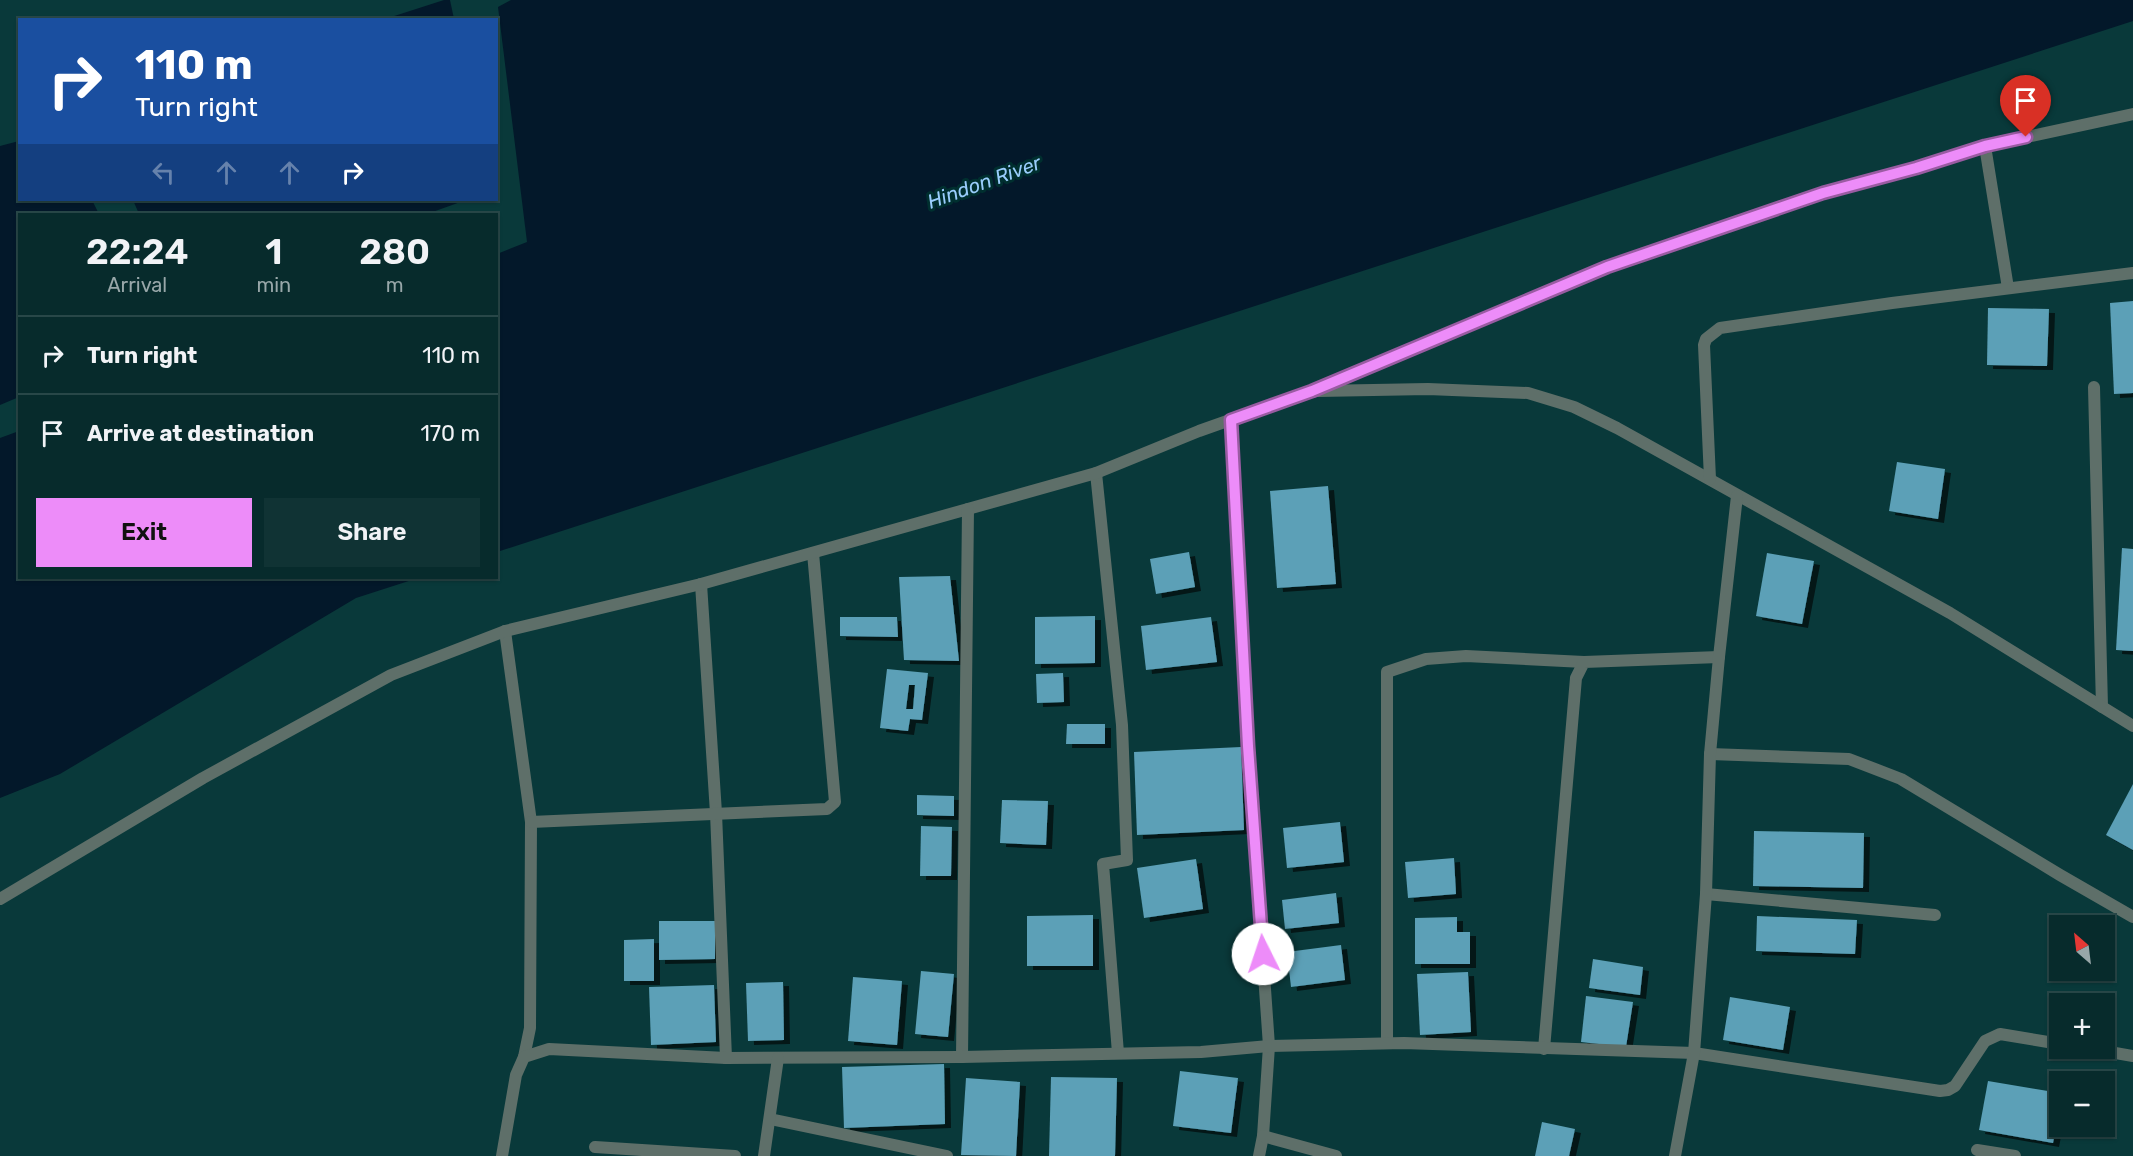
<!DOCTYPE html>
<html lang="en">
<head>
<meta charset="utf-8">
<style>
  :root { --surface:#072b2c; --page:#103334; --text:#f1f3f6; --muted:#98a7a9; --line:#284748; --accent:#ed8cf9 }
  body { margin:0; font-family:Rubik,sans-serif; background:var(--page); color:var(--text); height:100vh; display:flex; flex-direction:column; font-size:22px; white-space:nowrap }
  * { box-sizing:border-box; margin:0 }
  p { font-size:20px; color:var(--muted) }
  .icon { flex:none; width:33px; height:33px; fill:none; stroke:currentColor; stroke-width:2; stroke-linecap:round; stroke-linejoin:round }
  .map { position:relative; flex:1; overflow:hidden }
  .panel { position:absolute; left:18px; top:213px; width:480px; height:366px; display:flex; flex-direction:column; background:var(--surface); border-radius:0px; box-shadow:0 2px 4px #0004,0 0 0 2px var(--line) }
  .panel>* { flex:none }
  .banner { position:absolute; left:18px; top:18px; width:480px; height:183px; border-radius:0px; box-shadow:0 2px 4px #0004,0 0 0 2px var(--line); background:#1a4fa0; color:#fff; overflow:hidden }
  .needle { width:39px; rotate:332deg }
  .fabs { position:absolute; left:2049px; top:915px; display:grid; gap:12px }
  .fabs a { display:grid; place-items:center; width:66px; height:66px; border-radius:0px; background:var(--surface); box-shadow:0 2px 4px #0004,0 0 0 2px var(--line); font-size:30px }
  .pin { position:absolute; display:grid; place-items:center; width:51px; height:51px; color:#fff; margin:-62px -26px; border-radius:50% 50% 50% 0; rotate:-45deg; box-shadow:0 0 6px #0007 }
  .pin .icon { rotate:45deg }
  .me { position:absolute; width:66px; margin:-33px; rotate:356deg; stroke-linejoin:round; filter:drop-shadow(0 0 4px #0008) }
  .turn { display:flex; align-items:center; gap:21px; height:126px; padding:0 18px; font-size:27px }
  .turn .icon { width:78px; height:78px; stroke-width:2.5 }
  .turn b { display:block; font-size:42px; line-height:51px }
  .lanes { display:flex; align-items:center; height:57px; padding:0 18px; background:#0003; justify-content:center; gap:30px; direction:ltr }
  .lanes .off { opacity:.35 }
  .eta { display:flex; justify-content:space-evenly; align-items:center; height:102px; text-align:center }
  .eta b { font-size:36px; font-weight:600; line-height:42px }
  .cta { display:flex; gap:12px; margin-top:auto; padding:12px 18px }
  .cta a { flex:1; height:69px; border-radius:0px; background:var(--accent); color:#111; font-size:24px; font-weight:600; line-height:69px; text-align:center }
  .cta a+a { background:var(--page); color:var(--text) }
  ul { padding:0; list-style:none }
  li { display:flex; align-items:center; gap:18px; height:78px; padding:0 18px; border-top:2px solid var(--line) }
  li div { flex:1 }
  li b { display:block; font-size:22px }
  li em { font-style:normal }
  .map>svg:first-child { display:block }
  .water { fill:#03182a }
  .building { fill:#5ba0b7; fill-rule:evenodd; filter:url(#shadow) }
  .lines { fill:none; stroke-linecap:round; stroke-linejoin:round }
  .minor { stroke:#5e6f69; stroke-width:12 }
  .route-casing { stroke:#9a5ba2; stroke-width:15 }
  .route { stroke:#ed8cf9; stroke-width:10 }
  .labels { text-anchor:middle; stroke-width:6; stroke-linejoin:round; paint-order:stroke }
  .water-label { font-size:20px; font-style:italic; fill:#99cdfc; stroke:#002f2f }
</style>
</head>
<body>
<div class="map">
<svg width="2133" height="1156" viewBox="0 0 2133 1156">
  <defs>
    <filter id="shadow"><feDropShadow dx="6" dy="4" stdDeviation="0" flood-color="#0009"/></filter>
  </defs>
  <rect width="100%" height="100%" fill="#09393a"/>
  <g class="water">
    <polygon points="444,0 450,0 454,19 385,19"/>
    <polygon points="511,0 2133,0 2133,21 497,552 497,254 527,242 498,7"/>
    <polygon points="19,141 20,200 92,200 99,214 20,214 19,397 0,405 0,146"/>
    <polygon points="133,200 466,200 427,214 139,214"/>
    <polygon points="19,431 20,578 418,578 356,598 60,774 0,798 0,438"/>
  </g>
  <g class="building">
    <polygon points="2133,301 2133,393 2114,394 2110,303"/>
    <polygon points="1988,308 2049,309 2047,366 1987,365"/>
    <polygon points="1897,462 1945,469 1938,519 1889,511"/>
    <polygon points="1328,486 1336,584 1277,588 1270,491"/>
    <polygon points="2122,548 2133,549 2133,651 2116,650"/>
    <polygon points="1189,552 1195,587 1156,594 1150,559"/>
    <polygon points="1767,553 1814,561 1802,624 1756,616"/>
    <polygon points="950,576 959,661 904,660 899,577"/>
    <polygon points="1095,616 1095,663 1035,664 1035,617"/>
    <polygon points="840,617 897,617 898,637 840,636"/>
    <polygon points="1211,617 1217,662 1146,670 1141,626"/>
    <path d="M887 669 928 673 922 720 910 719 908 731 880 728ZM909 685H915L913 709H906Z"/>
    <polygon points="1063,673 1064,702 1037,703 1036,674"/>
    <polygon points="1067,724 1105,724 1105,744 1066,744"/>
    <polygon points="1241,747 1244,830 1137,835 1134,752"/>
    <polygon points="2133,784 2133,850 2106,835"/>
    <polygon points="917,795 954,796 954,816 917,815"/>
    <polygon points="1002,800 1048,801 1046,845 1000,843"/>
    <polygon points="1340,822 1344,862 1287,868 1283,828"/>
    <polygon points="921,826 952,827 951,876 920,876"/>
    <polygon points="1754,831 1864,833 1863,888 1753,886"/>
    <polygon points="1454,858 1456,894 1408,898 1405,862"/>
    <polygon points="1196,859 1203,909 1144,918 1137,868"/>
    <polygon points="1336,893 1339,923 1285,929 1282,900"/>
    <polygon points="1093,915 1093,966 1027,966 1027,916"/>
    <polygon points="1757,916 1857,920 1855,954 1756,951"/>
    <polygon points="1457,917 1457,932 1470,932 1470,964 1415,964 1415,918"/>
    <polygon points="659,921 715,921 715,959 659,960"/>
    <polygon points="654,939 654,981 624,981 624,940"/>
    <polygon points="1341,945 1345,980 1291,987 1287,952"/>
    <polygon points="1593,959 1643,967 1640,995 1589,988"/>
    <polygon points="921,971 954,974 948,1037 915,1034"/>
    <polygon points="1468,972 1471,1032 1420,1035 1417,974"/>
    <polygon points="853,977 902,981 897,1045 848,1041"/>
    <polygon points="783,982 784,1040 748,1041 746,983"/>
    <polygon points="714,985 716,1042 651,1045 649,987"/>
    <polygon points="1586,996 1633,1002 1626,1047 1581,1042"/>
    <polygon points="1730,997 1790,1007 1783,1050 1723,1040"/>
    <polygon points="944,1064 945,1124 844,1128 842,1067"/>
    <polygon points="1180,1071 1238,1078 1231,1133 1173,1126"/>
    <polygon points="1051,1077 1117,1078 1115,1156 1049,1156"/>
    <polygon points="966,1078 1020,1082 1016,1156 961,1155"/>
    <polygon points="1988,1081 2060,1093 2060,1107 2053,1143 1979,1130"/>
    <polygon points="1542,1122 1575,1129 1569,1156 1535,1156"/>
  </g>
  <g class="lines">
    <g class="minor">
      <polyline points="1985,146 2008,288"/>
      <polyline points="2094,387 2102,707"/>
      <polyline points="1318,391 1428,389 1528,393 1574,407 1617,428 1950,613 2133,726"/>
      <polyline points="1231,420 1248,746 1269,1046 1263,1136 1259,1156"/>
      <polyline points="1096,473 1122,725 1127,860 1103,864 1118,1053"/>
      <polyline points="1710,479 1704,345 1706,339 1720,328 1892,303 2133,273"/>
      <polyline points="701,584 716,813 726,1058"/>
      <polyline points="505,631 531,822 530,1028 524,1057"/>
      <polyline points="1710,754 1849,759 1901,779 2060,875 2133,917"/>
      <polyline points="531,822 827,809 835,802 813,553"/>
      <polyline points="1706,894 1935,915"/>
      <polyline points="0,899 203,778 391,675 505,631 701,584 1096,473 1199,431 1312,391 1607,267 1823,193 1916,168 1985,146 2133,114"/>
      <polyline points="1387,1043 1387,672 1426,659 1466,656 1584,662"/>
      <polyline points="2087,1048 2133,1056"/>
      <polyline points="1544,1049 1576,678 1584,662 1719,657"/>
      <polyline points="962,1057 968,509"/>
      <polyline points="770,1119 947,1156"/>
      <polyline points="1263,1136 1336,1156"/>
      <polyline points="595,1147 735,1156"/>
      <polyline points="1977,1150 2015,1156"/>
      <polyline points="502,1156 516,1075 524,1057 549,1049 726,1058 962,1057 1201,1052 1269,1046 1404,1043 1694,1053 1940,1091 1948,1090 1955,1086 1985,1041 2000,1034 2060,1044"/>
      <polyline points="764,1156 778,1058"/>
      <polyline points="1675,1156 1694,1053 1706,894 1710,754 1719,657 1737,496"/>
    </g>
  </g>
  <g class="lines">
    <g class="route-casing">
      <polyline id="route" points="1263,954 1248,746 1231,420 1312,391 1607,267 1823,193 1916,168 1985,146 2026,137"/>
    </g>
    <use href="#route" class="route"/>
  </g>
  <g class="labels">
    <g class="water-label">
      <text transform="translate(984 182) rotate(-20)" y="7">Hindon River</text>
    </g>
  </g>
</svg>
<div class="fabs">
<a><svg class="needle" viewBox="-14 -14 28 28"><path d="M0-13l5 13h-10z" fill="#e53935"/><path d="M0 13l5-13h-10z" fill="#98a7a9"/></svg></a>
<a>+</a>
<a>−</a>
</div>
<div class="pin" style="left:2026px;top:137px;background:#d93025"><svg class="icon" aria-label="arrive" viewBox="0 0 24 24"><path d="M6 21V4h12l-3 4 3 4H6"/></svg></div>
<svg class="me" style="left:1263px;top:954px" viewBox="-20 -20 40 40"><circle r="19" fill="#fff"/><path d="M0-13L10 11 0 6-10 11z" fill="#ed8cf9"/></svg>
<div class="banner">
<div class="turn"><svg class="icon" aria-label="right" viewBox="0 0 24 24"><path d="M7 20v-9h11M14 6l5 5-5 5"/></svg><div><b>110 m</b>Turn right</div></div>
<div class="lanes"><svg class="icon off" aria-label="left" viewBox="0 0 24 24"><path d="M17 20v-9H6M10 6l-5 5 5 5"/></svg><svg class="icon off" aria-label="ahead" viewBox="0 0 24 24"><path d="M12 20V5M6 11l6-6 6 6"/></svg><svg class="icon off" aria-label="ahead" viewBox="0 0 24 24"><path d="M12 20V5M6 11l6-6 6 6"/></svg><svg class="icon" aria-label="right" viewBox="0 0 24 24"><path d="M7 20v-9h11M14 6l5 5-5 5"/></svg></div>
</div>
<section class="panel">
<div class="eta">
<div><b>22:24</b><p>Arrival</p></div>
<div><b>1</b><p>min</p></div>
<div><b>280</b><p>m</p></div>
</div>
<ul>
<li><svg class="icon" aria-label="right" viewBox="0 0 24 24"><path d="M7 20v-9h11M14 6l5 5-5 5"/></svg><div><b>Turn right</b></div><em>110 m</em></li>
<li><svg class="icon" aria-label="arrive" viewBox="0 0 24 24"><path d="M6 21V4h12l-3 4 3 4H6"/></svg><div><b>Arrive at destination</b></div><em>170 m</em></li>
</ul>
<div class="cta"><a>Exit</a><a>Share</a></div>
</section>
</div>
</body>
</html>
